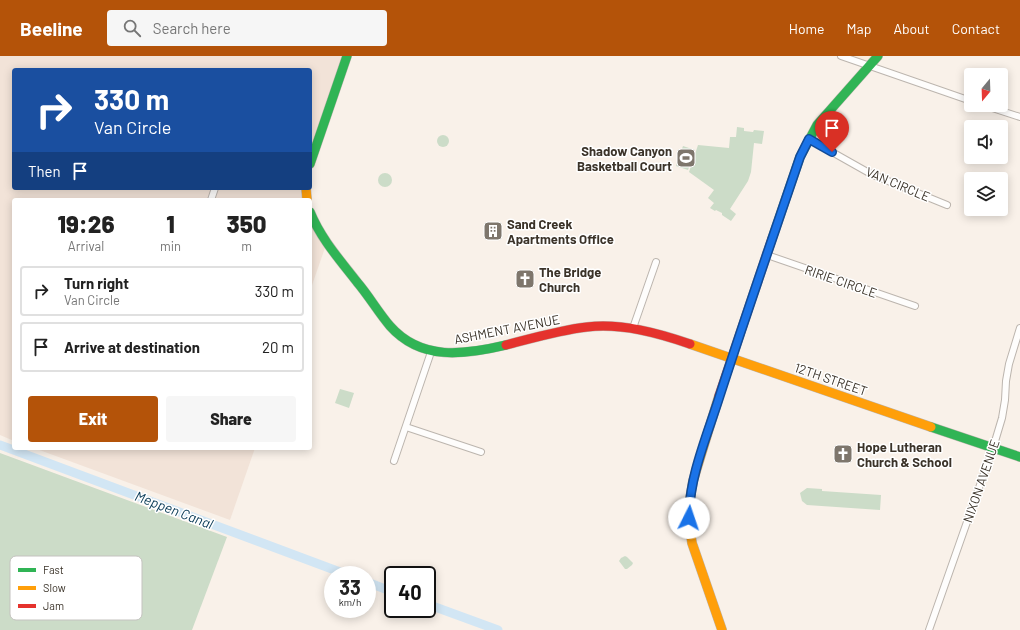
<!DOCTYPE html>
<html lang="en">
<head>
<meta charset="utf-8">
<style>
  :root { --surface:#fff; --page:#f6f6f6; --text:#222; --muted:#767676; --line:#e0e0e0; --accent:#b45309 }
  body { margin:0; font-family:Barlow,sans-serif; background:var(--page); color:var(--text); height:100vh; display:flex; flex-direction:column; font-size:15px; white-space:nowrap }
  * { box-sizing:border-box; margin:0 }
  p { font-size:13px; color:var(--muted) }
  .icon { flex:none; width:22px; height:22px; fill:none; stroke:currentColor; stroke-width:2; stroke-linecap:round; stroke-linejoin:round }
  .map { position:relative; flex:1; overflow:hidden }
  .details { position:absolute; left:12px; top:142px; width:300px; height:252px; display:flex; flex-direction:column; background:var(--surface); border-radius:4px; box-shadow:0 2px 10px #0003 }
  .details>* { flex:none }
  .hud { position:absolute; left:12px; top:12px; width:300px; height:122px; border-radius:4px; box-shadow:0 2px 10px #0003; background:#1a4fa0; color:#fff; overflow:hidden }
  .needle { width:26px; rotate:199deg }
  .tools { position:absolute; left:964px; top:12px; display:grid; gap:8px }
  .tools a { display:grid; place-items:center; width:44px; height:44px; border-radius:4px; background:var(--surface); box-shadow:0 2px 10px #0003; font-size:20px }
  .speed { position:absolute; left:324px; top:510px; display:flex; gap:8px; font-size:20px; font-weight:700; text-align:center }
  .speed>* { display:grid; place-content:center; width:52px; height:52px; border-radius:50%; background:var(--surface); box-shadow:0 2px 10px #0003; line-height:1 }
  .speed small { font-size:10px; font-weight:400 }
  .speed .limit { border:2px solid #111; border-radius:6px; background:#fff; color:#111 }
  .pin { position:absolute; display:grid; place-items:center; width:34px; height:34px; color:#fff; margin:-41px -17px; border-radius:50% 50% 50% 0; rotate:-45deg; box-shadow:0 0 4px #0007 }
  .pin .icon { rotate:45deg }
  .me { position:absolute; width:44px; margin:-22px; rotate:4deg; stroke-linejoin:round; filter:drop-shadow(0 0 3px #0008) }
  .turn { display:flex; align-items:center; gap:14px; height:84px; padding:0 16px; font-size:18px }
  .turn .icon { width:52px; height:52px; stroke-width:2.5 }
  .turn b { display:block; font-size:28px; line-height:34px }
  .then { display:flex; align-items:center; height:38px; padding:0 16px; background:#0003; gap:8px; font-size:15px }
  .eta { display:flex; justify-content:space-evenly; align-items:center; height:68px; text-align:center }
  .eta b { font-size:24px; font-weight:800; line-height:28px }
  .button { display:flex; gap:8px; margin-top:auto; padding:8px 16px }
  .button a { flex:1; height:46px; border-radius:4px; background:var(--accent); color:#fff; font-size:16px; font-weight:800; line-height:46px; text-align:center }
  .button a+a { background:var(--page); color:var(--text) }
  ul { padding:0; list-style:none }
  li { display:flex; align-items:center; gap:12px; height:50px; margin:0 8px 6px; padding:0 8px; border:2px solid var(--line); border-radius:4px }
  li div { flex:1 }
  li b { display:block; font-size:15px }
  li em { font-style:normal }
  header { display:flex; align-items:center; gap:24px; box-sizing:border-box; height:56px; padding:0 20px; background:var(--accent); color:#fff }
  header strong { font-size:19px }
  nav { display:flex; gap:22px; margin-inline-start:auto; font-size:14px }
  .search { width:280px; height:36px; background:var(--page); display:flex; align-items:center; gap:10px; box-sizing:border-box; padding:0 14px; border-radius:4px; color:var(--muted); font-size:15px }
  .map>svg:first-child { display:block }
  .built { fill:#fbecdb }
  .education { fill:#f2e3d8 }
  .green { fill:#ccdcc8 }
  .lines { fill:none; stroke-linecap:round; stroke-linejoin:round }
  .canal { stroke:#d2e6f4; stroke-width:9 }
  .street-casing { stroke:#bcb5ae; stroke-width:8 }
  .fast-casing { stroke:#bcb5ae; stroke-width:10 }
  .slow-casing { stroke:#bcb5ae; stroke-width:10 }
  .jam-casing { stroke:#bcb5ae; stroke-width:10 }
  .street { stroke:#fefdfc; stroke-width:6 }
  .fast { stroke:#30b455; stroke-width:9 }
  .slow { stroke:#ff9f0a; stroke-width:9 }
  .jam { stroke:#e5322d; stroke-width:9 }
  .route-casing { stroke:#114b97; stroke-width:10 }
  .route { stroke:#1a73e8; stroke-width:7 }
  .labels { text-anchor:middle; stroke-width:3; stroke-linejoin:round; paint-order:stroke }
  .poi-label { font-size:13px; font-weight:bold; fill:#3b3329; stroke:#fff; text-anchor:start }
  .street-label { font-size:13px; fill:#3b3329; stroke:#fff }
  .water-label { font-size:14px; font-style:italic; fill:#053754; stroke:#fff }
  .key { fill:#fff; stroke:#c4c2bf; stroke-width:1 }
  .key-label { font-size:11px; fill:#3b3329 }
</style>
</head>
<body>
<header>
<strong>Beeline</strong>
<div class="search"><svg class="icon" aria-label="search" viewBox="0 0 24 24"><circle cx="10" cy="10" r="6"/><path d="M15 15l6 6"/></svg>Search here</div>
<nav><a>Home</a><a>Map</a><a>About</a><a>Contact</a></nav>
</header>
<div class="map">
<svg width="1020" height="574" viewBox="0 0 1020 574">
  <rect width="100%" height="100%" fill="#f9f1e9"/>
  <polygon class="built" points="841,0 878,0 869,10"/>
  <g class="education">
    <polygon points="0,0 346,0 310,108 310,14 14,14 14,132 306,132 307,144 14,144 14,385 0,379"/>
    <polygon points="310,156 327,186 310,235"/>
    <polygon points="34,392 255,392 230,464"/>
  </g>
  <g class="green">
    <polygon points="737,71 744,72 744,75 753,76 754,74 764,75 762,88 754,87 751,116 748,125 730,153 736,158 731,165 722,159 722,157 716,154 715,155 710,152 714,147 708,142 714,134 689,116 698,89 729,92 730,81 736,81"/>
    <circle cx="443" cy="85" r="6"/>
    <polygon points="683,90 695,94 688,114 676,110"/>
    <circle cx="385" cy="124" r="7"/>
    <polygon points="340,333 354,337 349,352 335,347"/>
    <polygon points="0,397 227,481 192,574 0,574"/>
    <polygon points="807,432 822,433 822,435 881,439 880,454 807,449 802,445 800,437"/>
    <polygon points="625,500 627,501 633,507 632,509 627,513 625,513 619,505 621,502"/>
  </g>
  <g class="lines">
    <g class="canal">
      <polyline points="0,389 348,519"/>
      <polyline points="367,526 393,536"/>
      <polyline points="427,548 498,574"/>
    </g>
    <g class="street-casing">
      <g id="street">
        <polyline points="841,0 971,45"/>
        <polyline points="983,49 1020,61"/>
        <polyline points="809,83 871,118 947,149"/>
        <polyline points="211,144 215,132"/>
        <polyline points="767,199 915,250"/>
        <polyline points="633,272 656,206"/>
        <polyline points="406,371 481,396"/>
        <polyline points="394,405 431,296"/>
        <polyline points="929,574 993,392 1002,362 1005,344 1006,325 1009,308 1020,272"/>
      </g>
    </g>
    <g class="fast-casing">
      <g id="fast">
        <polyline points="310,108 347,0"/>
        <path d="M310 156C321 183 340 204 357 226 369 240 378 256 390 270 421 305 464 299 506 289"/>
        <polyline points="772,183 800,101 817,69 878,0"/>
        <polyline points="931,371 1020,401"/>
      </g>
    </g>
    <g class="slow-casing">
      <g id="slow">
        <polyline points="306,132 307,144"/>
        <polyline points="690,288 931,371"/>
        <polyline points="719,340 693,425 689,449 689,466 692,487 722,574"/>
      </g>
    </g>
    <g class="jam-casing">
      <g id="jam">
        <path d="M506 289C533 282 560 274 587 271 622 267 658 277 690 288"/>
        <polyline points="719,340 772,183"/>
      </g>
    </g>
    <use href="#street" class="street"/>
    <use href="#fast" class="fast"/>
    <use href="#slow" class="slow"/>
    <use href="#jam" class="jam"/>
  </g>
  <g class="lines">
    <g class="route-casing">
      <path id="route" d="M689 462C689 421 707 380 719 342 745 261 773 181 800 101L809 83 832 96"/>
    </g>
    <use href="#route" class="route"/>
  </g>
  <defs>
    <g id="stadium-square" transform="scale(1)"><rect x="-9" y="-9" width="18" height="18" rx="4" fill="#7e766c" stroke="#fff"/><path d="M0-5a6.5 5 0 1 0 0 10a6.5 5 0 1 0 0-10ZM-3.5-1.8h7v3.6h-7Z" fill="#fff"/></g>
    <g id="building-square" transform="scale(1)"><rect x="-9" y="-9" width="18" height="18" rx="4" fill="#7e766c" stroke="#fff"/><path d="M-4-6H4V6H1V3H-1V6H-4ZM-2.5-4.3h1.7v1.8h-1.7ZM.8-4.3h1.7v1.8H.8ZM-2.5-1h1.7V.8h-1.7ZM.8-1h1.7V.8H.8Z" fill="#fff"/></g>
    <g id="church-square" transform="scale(1)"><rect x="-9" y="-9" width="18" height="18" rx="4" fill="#7e766c" stroke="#fff"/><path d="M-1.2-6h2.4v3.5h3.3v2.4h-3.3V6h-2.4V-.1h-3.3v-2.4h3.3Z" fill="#fff"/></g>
  </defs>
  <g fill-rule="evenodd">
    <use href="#stadium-square" x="686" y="102"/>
    <use href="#building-square" x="493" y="175"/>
    <use href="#church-square" x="525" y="223"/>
    <use href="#church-square" x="843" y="398"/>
  </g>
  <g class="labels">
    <g class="poi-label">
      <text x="672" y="100" text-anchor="end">Shadow Canyon<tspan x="672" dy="15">Basketball Court</tspan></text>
      <text x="507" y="173">Sand Creek<tspan x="507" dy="15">Apartments Office</tspan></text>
      <text x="539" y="221">The Bridge<tspan x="539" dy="15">Church</tspan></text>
      <text x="857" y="396">Hope Lutheran<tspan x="857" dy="15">Church &amp; School</tspan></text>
    </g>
    <g class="street-label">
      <text transform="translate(898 128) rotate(23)" y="5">VAN CIRCLE</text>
      <text transform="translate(841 225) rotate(19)" y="5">RIRIE CIRCLE</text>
      <text transform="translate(507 273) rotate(-11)" y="5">ASHMENT AVENUE</text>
      <text transform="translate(831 323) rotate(19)" y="5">12TH STREET</text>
      <text transform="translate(981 425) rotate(-71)" y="5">NIXON AVENUE</text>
    </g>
    <g class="water-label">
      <text transform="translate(174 454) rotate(21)" y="5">Meppen Canal</text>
    </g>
  </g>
  <rect x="10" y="500" width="132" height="64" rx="6" class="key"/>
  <rect x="18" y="512" width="18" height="4" fill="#30b455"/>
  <rect x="18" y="530" width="18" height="4" fill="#ff9f0a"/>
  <rect x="18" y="548" width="18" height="4" fill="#e5322d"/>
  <g class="key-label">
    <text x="43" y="518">Fast</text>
    <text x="43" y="536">Slow</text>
    <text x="43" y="554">Jam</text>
  </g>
</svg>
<div class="tools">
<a><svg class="needle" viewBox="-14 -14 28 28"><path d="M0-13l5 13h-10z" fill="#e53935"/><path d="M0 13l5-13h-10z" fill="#767676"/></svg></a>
<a><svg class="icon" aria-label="sound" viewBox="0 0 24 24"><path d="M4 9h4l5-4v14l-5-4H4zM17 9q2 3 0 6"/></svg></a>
<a><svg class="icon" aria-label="layers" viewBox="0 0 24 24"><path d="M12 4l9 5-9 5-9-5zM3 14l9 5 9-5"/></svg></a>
</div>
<div class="speed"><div>33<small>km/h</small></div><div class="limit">40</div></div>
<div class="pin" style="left:832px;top:96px;background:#d93025"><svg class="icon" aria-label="arrive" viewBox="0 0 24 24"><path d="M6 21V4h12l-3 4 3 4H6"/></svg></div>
<svg class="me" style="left:689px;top:462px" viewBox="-20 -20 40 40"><circle r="19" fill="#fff"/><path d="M0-13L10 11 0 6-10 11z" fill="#1a73e8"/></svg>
<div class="hud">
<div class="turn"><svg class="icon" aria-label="right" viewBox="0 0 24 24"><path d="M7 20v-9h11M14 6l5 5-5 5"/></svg><div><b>330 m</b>Van Circle</div></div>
<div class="then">Then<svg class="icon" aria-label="arrive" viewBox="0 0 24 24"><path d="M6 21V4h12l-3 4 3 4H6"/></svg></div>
</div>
<section class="details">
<div class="eta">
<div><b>19:26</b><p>Arrival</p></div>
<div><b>1</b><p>min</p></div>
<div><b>350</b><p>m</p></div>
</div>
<ul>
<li><svg class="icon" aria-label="right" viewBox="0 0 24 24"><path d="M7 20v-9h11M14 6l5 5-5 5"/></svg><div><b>Turn right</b><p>Van Circle</p></div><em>330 m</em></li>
<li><svg class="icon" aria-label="arrive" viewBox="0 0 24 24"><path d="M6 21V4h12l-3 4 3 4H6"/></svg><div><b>Arrive at destination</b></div><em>20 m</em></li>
</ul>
<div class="button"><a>Exit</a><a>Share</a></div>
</section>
</div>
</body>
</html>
